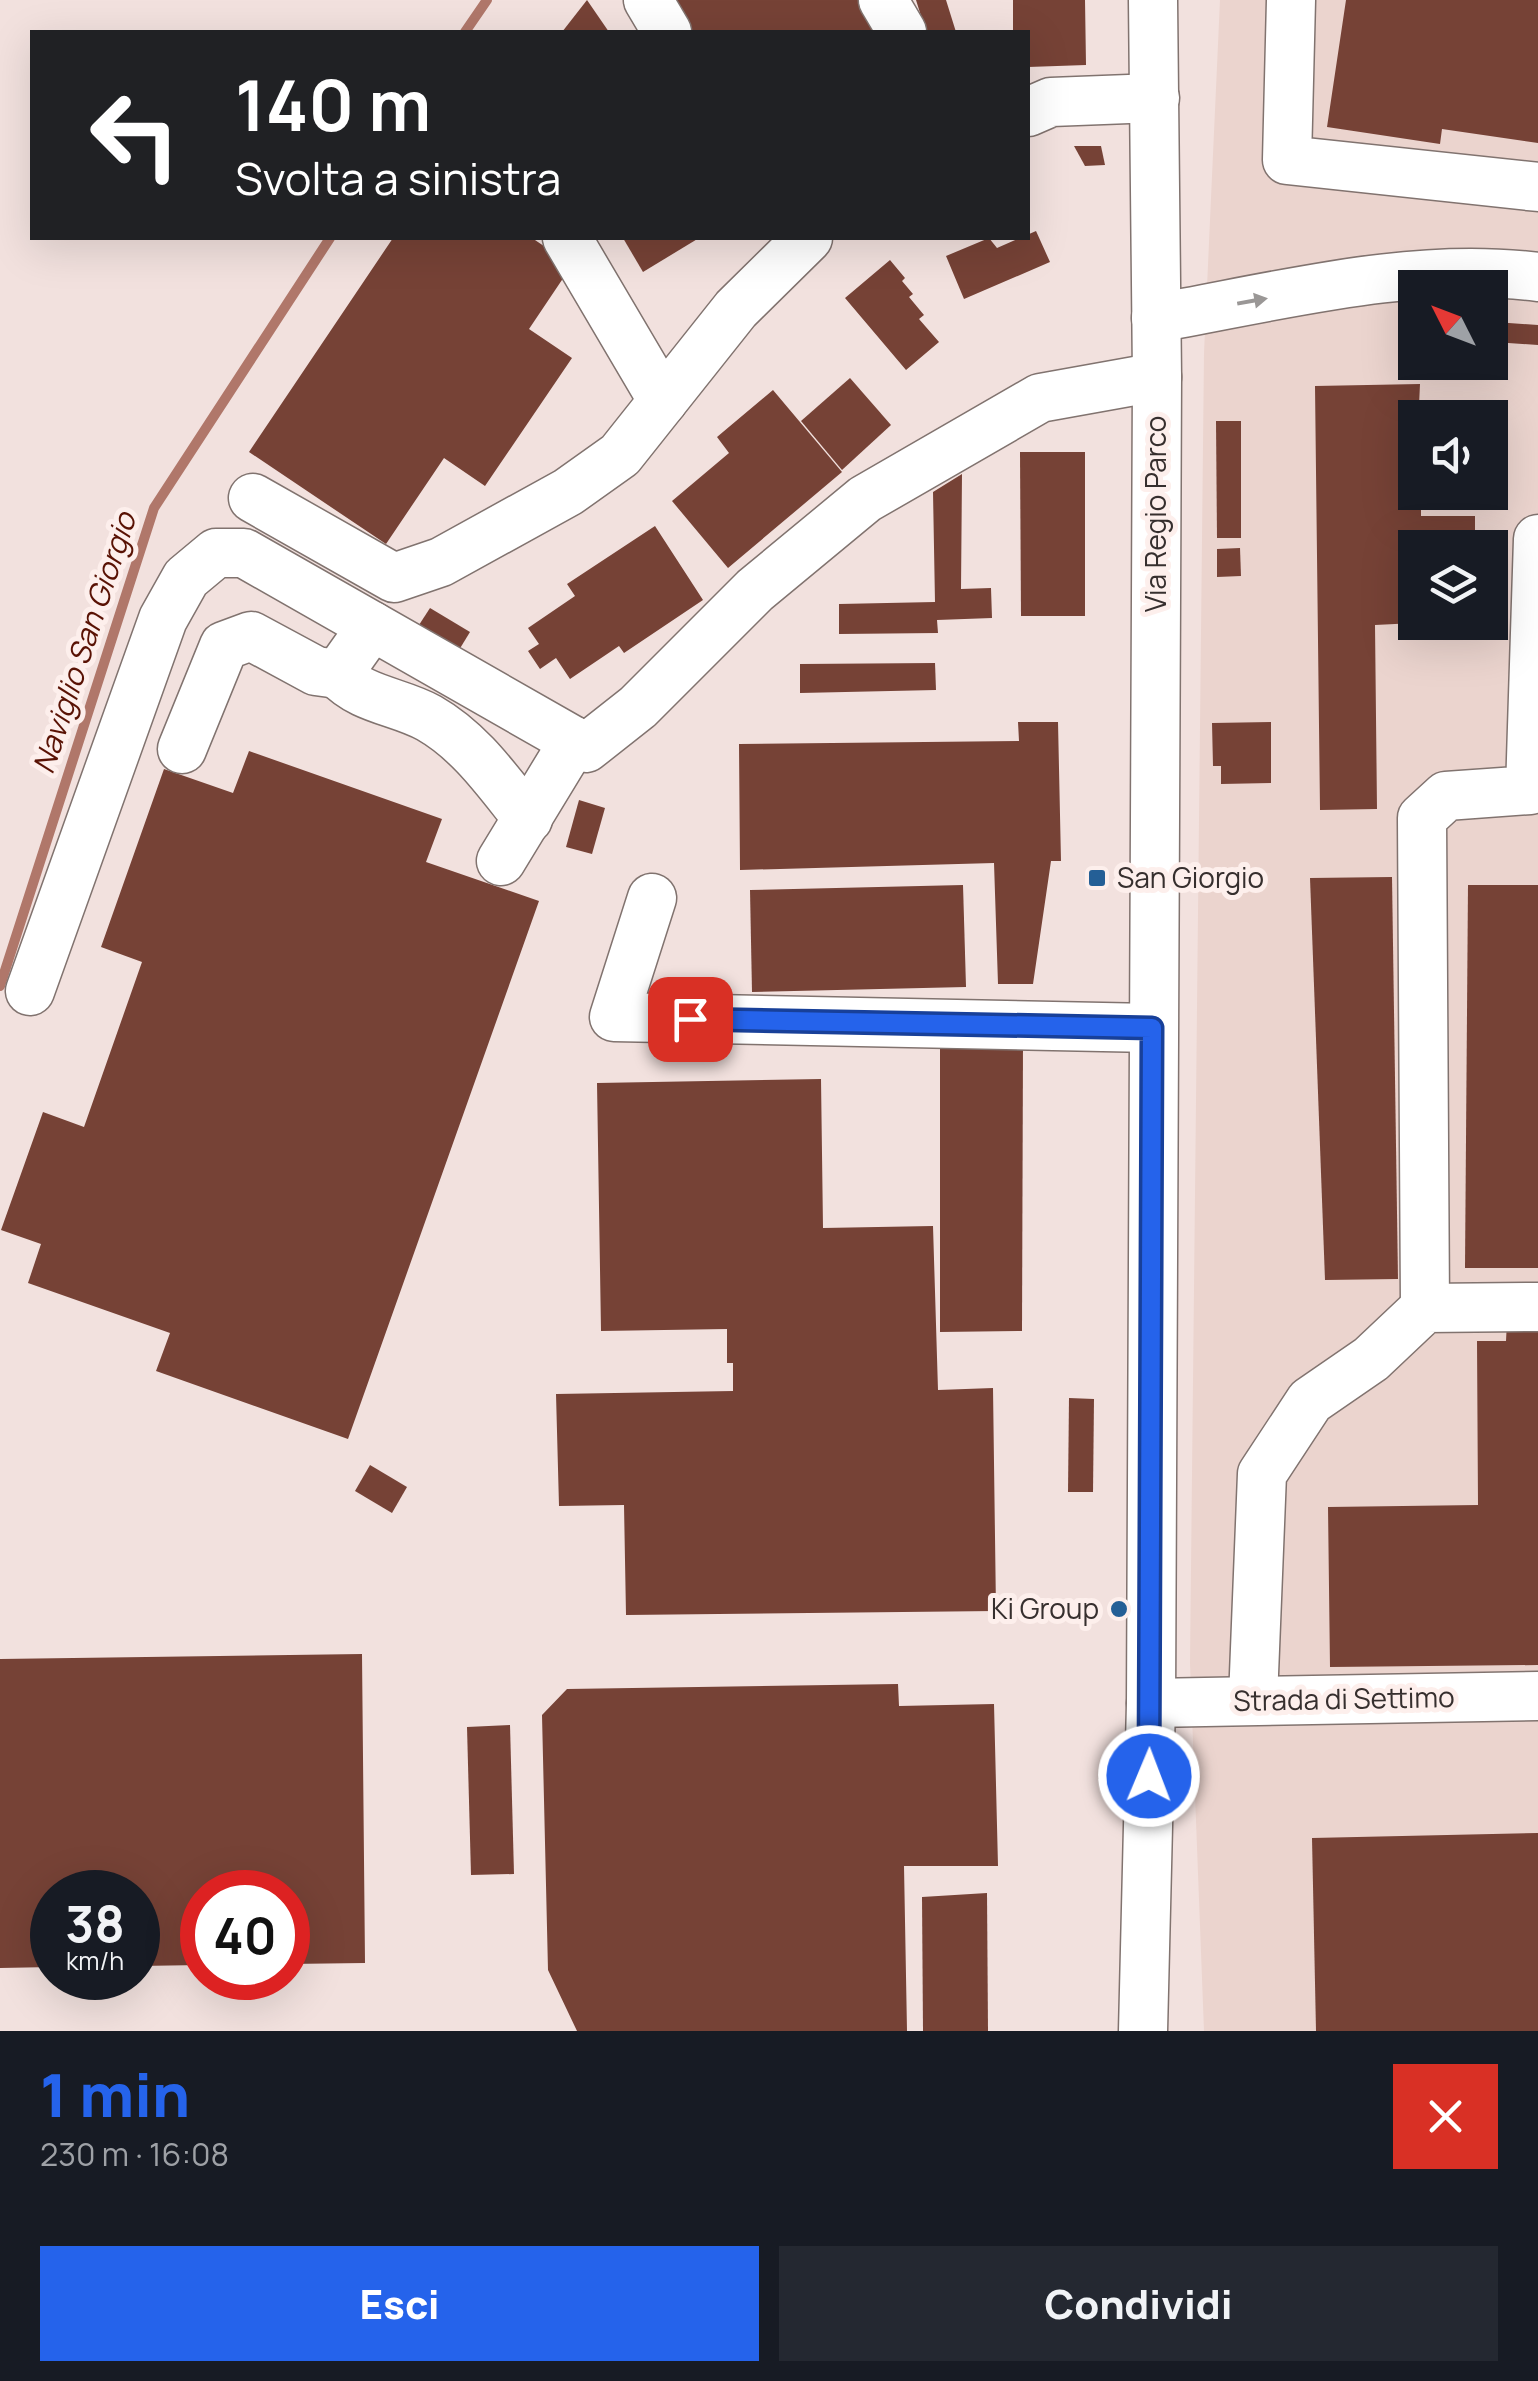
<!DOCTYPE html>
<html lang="it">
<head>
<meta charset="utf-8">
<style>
  :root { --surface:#171b24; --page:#242831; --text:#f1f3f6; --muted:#9ea1a6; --accent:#2563eb }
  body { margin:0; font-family:Manrope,sans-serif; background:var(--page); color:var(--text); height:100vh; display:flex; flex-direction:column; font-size:38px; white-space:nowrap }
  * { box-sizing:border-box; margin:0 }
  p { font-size:32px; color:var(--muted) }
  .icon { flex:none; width:55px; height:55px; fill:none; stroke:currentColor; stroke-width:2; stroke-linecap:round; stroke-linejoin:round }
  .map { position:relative; height:2031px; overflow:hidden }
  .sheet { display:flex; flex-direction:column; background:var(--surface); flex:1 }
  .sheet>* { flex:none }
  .banner { position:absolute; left:30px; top:30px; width:1000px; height:210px; border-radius:0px; box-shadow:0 10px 40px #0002; background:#202124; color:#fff; overflow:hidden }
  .needle { width:65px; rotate:312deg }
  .fabs { position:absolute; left:1398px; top:270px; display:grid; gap:20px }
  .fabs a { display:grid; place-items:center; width:110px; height:110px; border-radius:0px; background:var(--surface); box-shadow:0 10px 40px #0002; font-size:50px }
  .speed { position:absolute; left:30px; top:1870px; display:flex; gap:20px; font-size:50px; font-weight:700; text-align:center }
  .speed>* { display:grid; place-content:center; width:130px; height:130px; border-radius:50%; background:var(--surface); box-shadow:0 10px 40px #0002; line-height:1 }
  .speed small { font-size:25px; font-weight:400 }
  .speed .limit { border:15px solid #d22; background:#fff; color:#111 }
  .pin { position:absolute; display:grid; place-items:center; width:85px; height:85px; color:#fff; margin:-42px; border-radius:20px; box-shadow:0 5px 15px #0006 }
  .me { position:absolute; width:110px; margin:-55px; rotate:1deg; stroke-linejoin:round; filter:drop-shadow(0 0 8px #0008) }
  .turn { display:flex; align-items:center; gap:35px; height:210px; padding:0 40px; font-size:45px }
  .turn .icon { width:130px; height:130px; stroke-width:2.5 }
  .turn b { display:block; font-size:70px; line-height:85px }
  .round { display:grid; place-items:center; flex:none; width:105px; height:105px; border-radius:0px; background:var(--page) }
  .overview { display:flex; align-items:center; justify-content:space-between; height:170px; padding:0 40px }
  h1 { font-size:60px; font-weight:800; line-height:75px; color:var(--accent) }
  .action { display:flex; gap:20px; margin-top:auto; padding:20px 40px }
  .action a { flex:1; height:115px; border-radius:0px; background:var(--accent); color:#fff; font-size:40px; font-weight:800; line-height:115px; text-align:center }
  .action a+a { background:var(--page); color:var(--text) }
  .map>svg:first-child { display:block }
  .built { fill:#ebd4ce; fill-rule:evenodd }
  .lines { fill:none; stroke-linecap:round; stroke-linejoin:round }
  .stream { stroke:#b0776a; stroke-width:10 }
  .building { fill:#764236 }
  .minor-casing { stroke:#81736f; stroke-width:51 }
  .minor { stroke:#fff; stroke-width:48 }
  .oneway { fill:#9a9796 }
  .route-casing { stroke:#184099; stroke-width:25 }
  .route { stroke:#2563eb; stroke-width:18 }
  .poi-dot { fill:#245f96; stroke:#fdefec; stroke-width:4 }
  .labels { text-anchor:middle; stroke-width:10; stroke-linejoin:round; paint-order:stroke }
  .street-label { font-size:28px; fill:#362f2e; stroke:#fdefec }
  .poi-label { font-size:28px; fill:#362f2e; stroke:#fdefec; text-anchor:start }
  .water-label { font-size:30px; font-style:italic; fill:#591204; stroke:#fdefec }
</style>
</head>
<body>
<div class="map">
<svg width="1538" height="2031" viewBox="0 0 1538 2031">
  <rect width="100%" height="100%" fill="#f2e1de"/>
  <path class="built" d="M1220 0H1538V2031H1204L1190 1663 1204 353ZM1415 288H1490V362H1415ZM1415 418H1490V492H1415ZM1415 548H1490V622H1415Z"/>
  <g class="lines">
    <g class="stream">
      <polyline points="465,32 487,0"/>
      <polyline points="0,986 154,508 330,238"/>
    </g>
  </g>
  <g class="building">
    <polygon points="587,0 609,32 562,32"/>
    <polygon points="668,0 870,0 890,32 688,32"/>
    <polygon points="916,0 946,0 956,32 926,32"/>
    <polygon points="1013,0 1085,0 1086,65 1028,67 1028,32 1013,32"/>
    <polygon points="1346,0 1538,0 1538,143 1442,129 1440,144 1327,127"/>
    <polygon points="1074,146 1101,146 1105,165 1085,166"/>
    <polygon points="1036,231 1050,262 964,299 946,256 989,238 997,248"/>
    <polygon points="393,238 532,238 572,265 529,329 572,358 485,486 444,458 386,544 249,452"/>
    <polygon points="623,238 699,238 643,272"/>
    <polygon points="890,260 905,278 902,281 913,294 909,297 924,315 919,319 939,342 906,370 845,298"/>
    <polygon points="1495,322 1538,325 1538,345 1494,342"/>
    <polygon points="850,378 891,425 842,470 801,421"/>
    <polygon points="1420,384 1415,492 1421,492 1421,516 1475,516 1475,548 1415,548 1415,623 1375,625 1377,809 1320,810 1315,386"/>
    <polygon points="773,390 842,472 728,568 672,501 729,453 717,437"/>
    <polygon points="1216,421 1241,421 1241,538 1217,538"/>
    <polygon points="1020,452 1085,452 1085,616 1021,616"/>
    <polygon points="962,474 961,589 991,588 992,618 937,620 938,633 839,634 839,604 935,602 933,492"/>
    <polygon points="655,526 703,600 624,653 619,646 570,679 556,658 540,669 528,651 539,644 528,628 575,596 567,584"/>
    <polygon points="1240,548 1241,576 1217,577 1217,549"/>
    <polygon points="430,608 470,632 459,650 419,625"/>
    <polygon points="935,663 936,690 800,693 800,664"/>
    <polygon points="1018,722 1058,722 1061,861 1051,861 1033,984 998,984 994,863 740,870 739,744 1019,741"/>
    <polygon points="1271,722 1271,783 1221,784 1221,766 1213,766 1212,723"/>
    <polygon points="249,751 442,819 426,862 539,901 348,1439 156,1371 170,1333 28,1283 41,1244 1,1230 43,1112 84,1127 142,962 101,947 164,769 233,793"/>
    <polygon points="579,800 605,808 592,854 566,847"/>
    <polygon points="1392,877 1398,1279 1325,1280 1310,878"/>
    <polygon points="963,885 966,987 752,992 750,890"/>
    <polygon points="1468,885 1538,885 1538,1268 1465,1268"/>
    <polygon points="1023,1044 1022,1331 940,1332 940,1046"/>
    <polygon points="821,1079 823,1228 933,1226 938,1390 993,1388 996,1611 626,1615 624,1505 559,1506 556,1394 733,1391 733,1363 727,1363 727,1329 601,1331 597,1083"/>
    <polygon points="1538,1320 1538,1665 1330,1667 1328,1507 1478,1505 1477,1341 1506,1341 1507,1321"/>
    <polygon points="1069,1398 1094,1399 1093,1492 1068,1492"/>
    <polygon points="370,1465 407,1487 392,1513 355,1491"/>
    <polygon points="362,1654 365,1963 288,1964 288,1892 202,1892 202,1965 138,1966 138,1892 52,1892 52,1967 0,1968 0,1659"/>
    <polygon points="898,1684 899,1706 994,1704 998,1866 904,1866 907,2031 577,2031 548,1970 542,1715 567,1689"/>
    <polygon points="510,1725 514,1874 471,1875 467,1727"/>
    <polygon points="1538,1833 1538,2031 1316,2031 1312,1838"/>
    <polygon points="987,1893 988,2031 923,2031 922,1897"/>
  </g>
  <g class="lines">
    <g class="minor-casing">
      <g id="minor">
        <polyline points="648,0 667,32"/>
        <polyline points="883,0 902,32"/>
        <polyline points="1291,0 1287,160 1538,187"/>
        <polyline points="1028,112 1051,102 1155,98"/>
        <polyline points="567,238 663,401"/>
        <path d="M1156 318C1280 296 1412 261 1538 277"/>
        <polyline points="253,498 394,578 441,562 568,492 620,455 736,309 808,238"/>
        <path d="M338 674C362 700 398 701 429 718 471 742 498 782 528 819"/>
        <polyline points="182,749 224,646 251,636 316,671 338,674 372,626"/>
        <polyline points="501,861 574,741"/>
        <polyline points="652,898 614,1017 1152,1028"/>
        <polyline points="30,991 163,619 186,578 216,553 244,553 586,748 638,707 755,590 865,499 1040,398 1157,377"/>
        <polyline points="1425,1308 1422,818 1446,796 1530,790 1538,539"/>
        <polyline points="1253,1699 1262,1474 1310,1401 1371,1359 1425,1308 1538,1307"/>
        <polyline points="1151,1703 1538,1696"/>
        <polyline points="1143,2031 1151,1703 1157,377 1153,0"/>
      </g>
    </g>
    <use href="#minor" class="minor"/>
  </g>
  <defs><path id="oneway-solid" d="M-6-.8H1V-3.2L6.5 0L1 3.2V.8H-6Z" transform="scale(2.5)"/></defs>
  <use class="oneway" href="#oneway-solid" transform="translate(1252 301) rotate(-10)"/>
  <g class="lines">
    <g class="route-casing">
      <polyline id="route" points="690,1019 1152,1028 1149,1776"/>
    </g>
    <use href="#route" class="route"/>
  </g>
  <g class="poi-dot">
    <rect x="1087" y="868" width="20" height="20" rx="5"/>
    <circle cx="1119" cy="1609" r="10"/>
  </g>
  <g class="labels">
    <g class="street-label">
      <text transform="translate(1156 514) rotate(-90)" y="10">Via Regio Parco</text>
      <text transform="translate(1344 1699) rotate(-1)" y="10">Strada di Settimo</text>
    </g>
    <g class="poi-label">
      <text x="1117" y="888">San Giorgio</text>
      <text x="1099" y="1619" text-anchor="end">Ki Group</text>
    </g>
    <g class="water-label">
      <text transform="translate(85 643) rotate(-72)" y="10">Naviglio San Giorgio</text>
    </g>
  </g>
</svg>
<div class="fabs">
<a><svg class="needle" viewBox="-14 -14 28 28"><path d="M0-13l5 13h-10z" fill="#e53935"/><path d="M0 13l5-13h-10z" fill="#9ea1a6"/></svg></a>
<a><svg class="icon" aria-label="sound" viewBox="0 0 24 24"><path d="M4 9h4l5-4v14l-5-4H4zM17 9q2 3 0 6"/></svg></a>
<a><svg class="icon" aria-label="layers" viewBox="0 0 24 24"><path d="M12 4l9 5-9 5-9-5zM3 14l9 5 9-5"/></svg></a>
</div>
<div class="speed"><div>38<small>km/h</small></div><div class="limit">40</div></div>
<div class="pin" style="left:690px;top:1019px;background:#d93025"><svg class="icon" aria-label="arrive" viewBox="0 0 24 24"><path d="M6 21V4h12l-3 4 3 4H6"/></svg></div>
<svg class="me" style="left:1149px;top:1776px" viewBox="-20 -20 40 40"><circle r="17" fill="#2563eb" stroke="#fff" stroke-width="3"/><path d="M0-11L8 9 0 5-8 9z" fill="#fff"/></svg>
<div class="banner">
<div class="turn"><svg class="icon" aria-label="left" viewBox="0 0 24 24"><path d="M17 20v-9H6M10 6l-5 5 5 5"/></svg><div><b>140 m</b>Svolta a sinistra</div></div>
</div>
</div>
<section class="sheet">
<div class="overview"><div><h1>1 min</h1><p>230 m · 16:08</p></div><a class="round" style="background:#d93025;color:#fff"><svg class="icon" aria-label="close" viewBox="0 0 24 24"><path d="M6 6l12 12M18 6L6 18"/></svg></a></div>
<div class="action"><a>Esci</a><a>Condividi</a></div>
</section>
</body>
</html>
